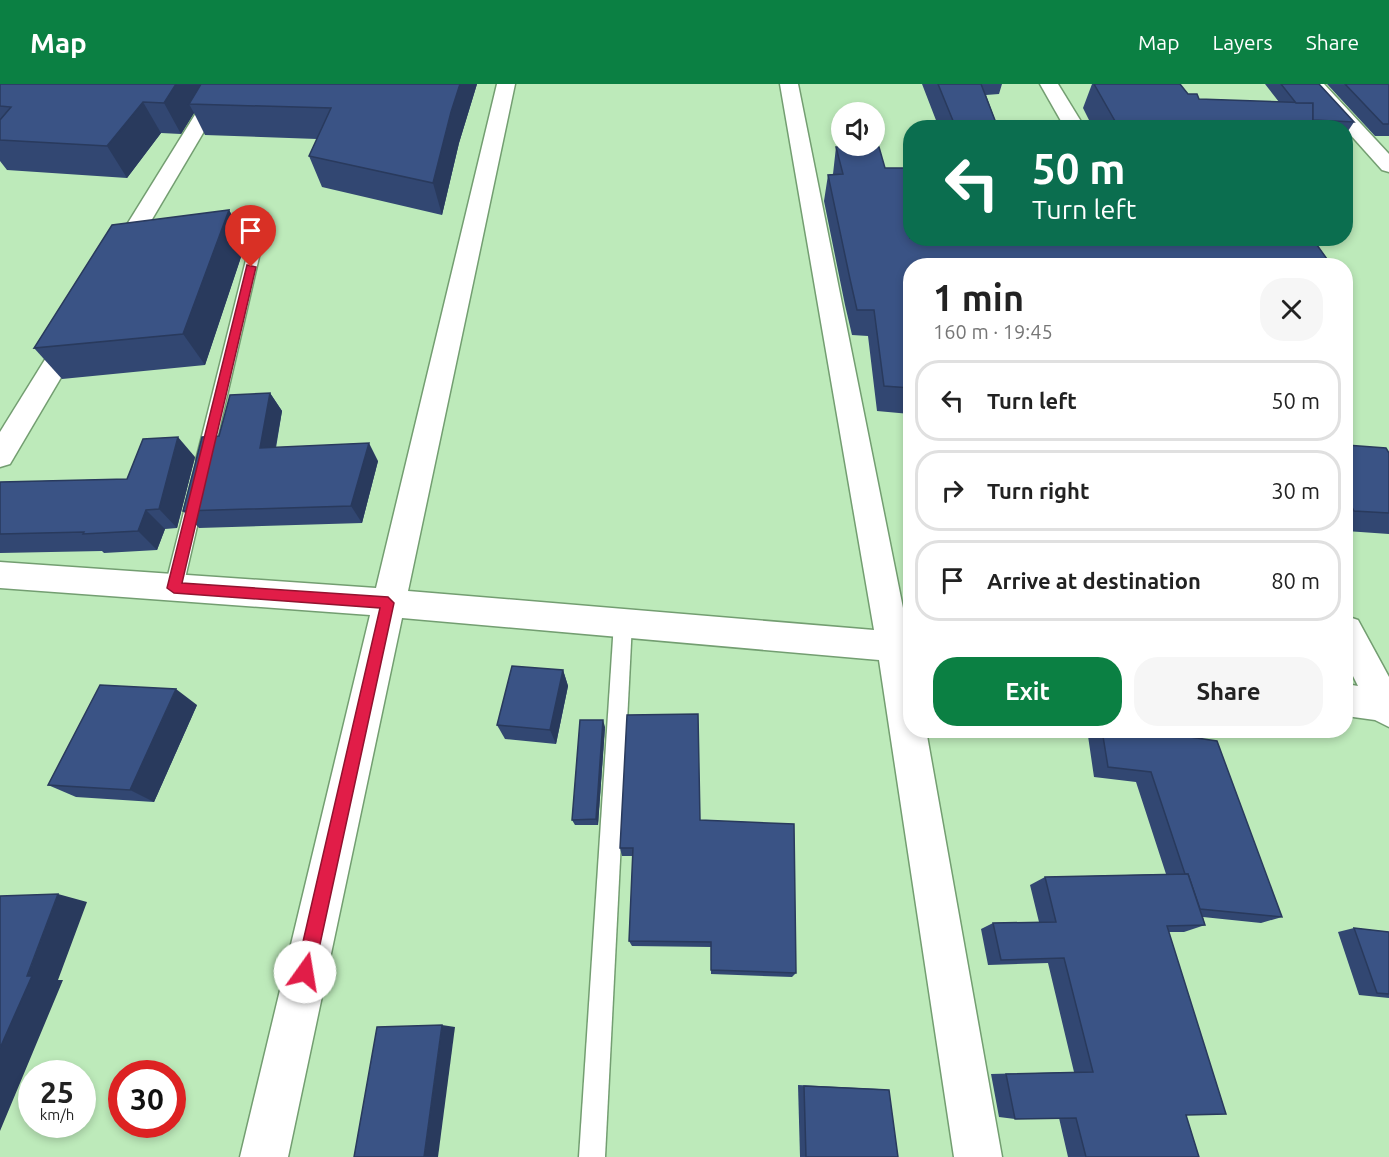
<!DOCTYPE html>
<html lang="en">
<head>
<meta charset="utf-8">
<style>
  :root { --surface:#fff; --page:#f6f6f6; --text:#222; --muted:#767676; --line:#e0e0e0; --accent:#0b8043 }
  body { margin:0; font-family:Ubuntu,sans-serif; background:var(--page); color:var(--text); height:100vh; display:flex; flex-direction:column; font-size:22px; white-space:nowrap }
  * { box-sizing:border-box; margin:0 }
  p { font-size:20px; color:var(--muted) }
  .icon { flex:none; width:33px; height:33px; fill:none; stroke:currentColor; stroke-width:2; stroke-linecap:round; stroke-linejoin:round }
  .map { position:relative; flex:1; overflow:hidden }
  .details { position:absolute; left:903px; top:174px; width:450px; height:480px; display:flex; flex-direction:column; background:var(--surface); border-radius:24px; box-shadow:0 3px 9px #0003 }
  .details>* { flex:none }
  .banner { position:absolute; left:903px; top:36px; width:450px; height:126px; border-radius:24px; box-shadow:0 3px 9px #0003; background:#0b6e4f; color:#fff; overflow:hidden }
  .fabs { position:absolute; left:831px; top:18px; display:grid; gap:12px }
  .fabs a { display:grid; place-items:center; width:54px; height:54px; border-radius:50%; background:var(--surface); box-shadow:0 3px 9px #0003; font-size:30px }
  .speed { position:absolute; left:18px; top:976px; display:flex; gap:12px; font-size:30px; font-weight:700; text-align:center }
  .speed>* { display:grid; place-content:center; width:78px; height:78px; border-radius:50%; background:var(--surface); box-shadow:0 3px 9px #0003; line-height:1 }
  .speed small { font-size:15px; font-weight:400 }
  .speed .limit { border:9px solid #d22; background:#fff; color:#111 }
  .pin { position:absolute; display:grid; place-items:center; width:51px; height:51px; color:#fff; margin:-62px -26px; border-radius:50% 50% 50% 0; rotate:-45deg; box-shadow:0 0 6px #0007 }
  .pin .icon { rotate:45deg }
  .me { position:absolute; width:66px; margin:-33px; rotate:13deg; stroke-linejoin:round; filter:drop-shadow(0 0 4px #0008) }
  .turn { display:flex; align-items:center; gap:21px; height:126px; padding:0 30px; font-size:27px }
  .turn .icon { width:78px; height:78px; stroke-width:2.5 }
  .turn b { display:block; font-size:42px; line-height:51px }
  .round { display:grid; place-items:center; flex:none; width:63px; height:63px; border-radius:24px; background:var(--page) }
  .headline { display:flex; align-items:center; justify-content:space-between; height:102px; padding:0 30px }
  h1 { font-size:36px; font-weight:700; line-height:45px }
  .cta { display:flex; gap:12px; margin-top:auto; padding:12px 30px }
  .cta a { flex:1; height:69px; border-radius:24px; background:var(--accent); color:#fff; font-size:24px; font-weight:700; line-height:69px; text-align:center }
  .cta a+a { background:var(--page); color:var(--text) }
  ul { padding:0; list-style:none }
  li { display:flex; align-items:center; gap:18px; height:81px; margin:0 12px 9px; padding:0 18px; border:3px solid var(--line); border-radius:24px }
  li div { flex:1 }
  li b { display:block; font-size:22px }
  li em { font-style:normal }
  header { display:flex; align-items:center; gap:36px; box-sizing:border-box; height:84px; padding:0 30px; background:var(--accent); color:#fff }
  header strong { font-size:28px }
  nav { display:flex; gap:33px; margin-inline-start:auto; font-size:21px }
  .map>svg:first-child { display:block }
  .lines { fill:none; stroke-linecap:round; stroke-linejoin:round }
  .lane-casing { stroke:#739e71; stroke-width:3 }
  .street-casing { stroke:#739e71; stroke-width:3 }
  .lane { fill:#fff; fill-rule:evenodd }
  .street { fill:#fff; fill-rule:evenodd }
  .wall { fill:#324772 }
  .shaded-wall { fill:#293a5d }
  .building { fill:#3a5385; stroke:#293a5d; stroke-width:1.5 }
  .route { fill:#e11d48; stroke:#92132f; stroke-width:1.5 }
</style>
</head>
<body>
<header>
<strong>Map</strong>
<nav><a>Map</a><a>Layers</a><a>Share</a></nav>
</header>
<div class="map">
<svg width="1389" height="1073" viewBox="0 0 1389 1073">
  <rect width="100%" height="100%" fill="#bdeaba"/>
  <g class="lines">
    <g class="lane-casing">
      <g id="lane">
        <polygon points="256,156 262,160 212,376 210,380 198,380 196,376 250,160"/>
        <polygon points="196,406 202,408 204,412 183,503 180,508 174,510 168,508 165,503 188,412 190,408"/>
        <polygon points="623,531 629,534 632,539 605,1073 579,1073 614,539 617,534"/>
      </g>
    </g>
    <g class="street-casing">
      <g id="street">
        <polygon points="214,0 232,0 125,181 117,183 109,181 105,176"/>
        <polygon points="497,0 515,0 408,507 874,546 780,0 798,0 908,549 910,549 910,646 926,646 1002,1073 954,1073 879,576 402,534 288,1073 240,1073 370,531 0,504 0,478 376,504"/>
        <polygon points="1040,0 1058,0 1085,44 1065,44"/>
        <polygon points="1305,0 1324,0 1389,70 1389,88 1382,86"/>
        <polygon points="76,238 85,240 89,246 10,380 0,383 0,348 67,240"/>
        <polygon points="1346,532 1358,536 1389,593 1389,643 1375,636 1346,632 1346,600 1358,602 1346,578"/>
      </g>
    </g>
    <use href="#lane" class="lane"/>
    <use href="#street" class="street"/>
  </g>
  <g class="wall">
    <polygon points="0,0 477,0 459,59 442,131 322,103 309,72 317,55 205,51 194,29 181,50 161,49 127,94 7,86 0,77"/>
    <polygon points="922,0 1002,0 999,10 986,11 998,44 939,44"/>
    <polygon points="1092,0 1180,0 1188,10 1199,15 1279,18 1265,0 1319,0 1354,38 1346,50 1346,44 1093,44 1083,24"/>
    <polygon points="1327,0 1389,0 1389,52 1375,52"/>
    <polygon points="836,63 885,84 1151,157 1153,157 1152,154 1312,154 1332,182 910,182 910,330 877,327 868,252 852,251 845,221 824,117 828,91 833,90"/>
    <polygon points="229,126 246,158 205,281 62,295 34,264"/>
    <polygon points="270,309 282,327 276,364 378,377 362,439 199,444 183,427 219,352"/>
    <polygon points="1346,361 1389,369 1389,450 1346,447"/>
    <polygon points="195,373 177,444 165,445 157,466 104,469 102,467 0,469 0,398 127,395"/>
    <polygon points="910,479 910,524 905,522 904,516"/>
    <polygon points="563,586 568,602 556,660 505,655 497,641"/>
    <polygon points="197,621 154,718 76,713 48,701"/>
    <polygon points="605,643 598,741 575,741 572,736"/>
    <polygon points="1094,646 1142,646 1282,833 1261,839 1203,833 1205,841 1184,848 1169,848 1186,1031 1199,1073 1068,1073 1059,1034 1015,1035 999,1033 991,990 1074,988 1048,879 988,881 981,845 993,839 1039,838 1030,801 1045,793 1166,790 1136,698 1094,693 1088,652"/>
    <polygon points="700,736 796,889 792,893 711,890 711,863 632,862 629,857 633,772 622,772 620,764"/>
    <polygon points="1354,844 1389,848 1389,914 1359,911 1338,848"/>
    <polygon points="798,1001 879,1005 898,1073 800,1073"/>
  </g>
  <g class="shaded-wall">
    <polygon points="176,0 211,0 189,20 194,29 181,50 164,19"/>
    <polygon points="460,0 477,0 459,59 442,131 433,99 451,28"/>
    <polygon points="143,18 161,49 127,94 107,62"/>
    <polygon points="229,126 246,158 205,281 183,250"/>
    <polygon points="270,309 282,327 272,382 260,364"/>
    <polygon points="178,353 195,373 177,444 159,425"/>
    <polygon points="369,359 378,377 362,439 351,422"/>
    <polygon points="146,426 165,445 157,466 138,447"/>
    <polygon points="563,586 568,602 556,660 550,646"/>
    <polygon points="176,605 197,621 154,718 130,706"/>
    <polygon points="603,636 605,643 598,741 596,735"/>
    <polygon points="58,810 87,818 58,896 63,896 0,1047 0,964"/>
    <polygon points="442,941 455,943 438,1073 424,1073"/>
  </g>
  <g class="building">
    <polygon points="0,0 176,0 164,19 143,18 107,62 0,56 0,36 11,23 0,22"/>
    <polygon points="201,0 460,0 451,28 433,99 309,72 331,24 189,20"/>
    <polygon points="938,0 981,0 998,44 956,44"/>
    <polygon points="1094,0 1180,0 1188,10 1197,10 1199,15 1313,19 1313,44 1119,44"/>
    <polygon points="1281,0 1319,0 1354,38 1313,36 1313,19 1296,19"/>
    <polygon points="1345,0 1389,0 1389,40 1383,40"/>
    <polygon points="836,63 879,63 885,84 910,84 910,154 1150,154 1151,157 1180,158 1178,154 1312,154 1332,182 1282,182 1275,180 1276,182 910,182 910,304 884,302 874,226 857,226 850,195 828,91 843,90"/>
    <polygon points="229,126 183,250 34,264 112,141"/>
    <polygon points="270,309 260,364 369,359 351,422 183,427 202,353 219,352 230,311"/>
    <polygon points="178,353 159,425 146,426 138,447 83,450 84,448 0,450 0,398 127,395 143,355"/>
    <polygon points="1346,361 1386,364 1389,369 1389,429 1354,427 1346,412"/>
    <polygon points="512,582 563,586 550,646 497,641"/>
    <polygon points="100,601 176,605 130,706 48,701"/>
    <polygon points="698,630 700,736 794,740 796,889 711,886 711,858 629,857 633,764 620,764 627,631"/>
    <polygon points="580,636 603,636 596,735 572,736"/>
    <polygon points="1102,646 1142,646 1217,657 1282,833 1200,825 1188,790 1185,790 1151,688 1108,683"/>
    <polygon points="1188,790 1205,841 1167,842 1226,1030 1186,1031 1199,1073 1086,1073 1076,1034 1015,1035 1006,990 1093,988 1064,874 1001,876 993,839 1056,838 1045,793"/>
    <polygon points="58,810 27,892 32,892 0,964 0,812"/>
    <polygon points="1354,844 1389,848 1389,910 1377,909"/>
    <polygon points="442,941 424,1073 354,1073 377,943"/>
    <polygon points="804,1002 889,1006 898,1073 806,1073"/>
  </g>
  <polygon class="route" points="247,181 256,183 182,499 388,513 394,519 314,888 311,894 305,897 299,894 296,888 380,524 174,509 167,504"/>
</svg>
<div class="fabs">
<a><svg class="icon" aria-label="sound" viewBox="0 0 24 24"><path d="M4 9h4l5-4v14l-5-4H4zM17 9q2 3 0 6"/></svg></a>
</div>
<div class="speed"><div>25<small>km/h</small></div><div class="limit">30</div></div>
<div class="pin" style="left:251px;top:183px;background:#d93025"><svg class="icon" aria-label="arrive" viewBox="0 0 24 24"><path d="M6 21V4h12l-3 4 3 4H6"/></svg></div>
<svg class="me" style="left:305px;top:888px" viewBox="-20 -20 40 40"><circle r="19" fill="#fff"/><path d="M0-13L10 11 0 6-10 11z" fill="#e11d48"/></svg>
<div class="banner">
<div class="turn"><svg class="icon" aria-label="left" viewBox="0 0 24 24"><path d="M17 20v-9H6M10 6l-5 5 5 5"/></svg><div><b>50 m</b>Turn left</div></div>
</div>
<section class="details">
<div class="headline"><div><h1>1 min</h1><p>160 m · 19:45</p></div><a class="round"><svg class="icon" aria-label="close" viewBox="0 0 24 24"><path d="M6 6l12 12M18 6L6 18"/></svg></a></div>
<ul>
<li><svg class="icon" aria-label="left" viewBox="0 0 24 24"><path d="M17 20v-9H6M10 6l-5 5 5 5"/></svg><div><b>Turn left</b></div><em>50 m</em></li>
<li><svg class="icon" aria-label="right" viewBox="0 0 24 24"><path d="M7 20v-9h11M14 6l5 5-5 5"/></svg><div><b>Turn right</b></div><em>30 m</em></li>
<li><svg class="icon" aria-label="arrive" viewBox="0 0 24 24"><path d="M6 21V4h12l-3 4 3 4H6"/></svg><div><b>Arrive at destination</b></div><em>80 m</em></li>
</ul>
<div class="cta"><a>Exit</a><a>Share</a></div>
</section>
</div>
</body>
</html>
